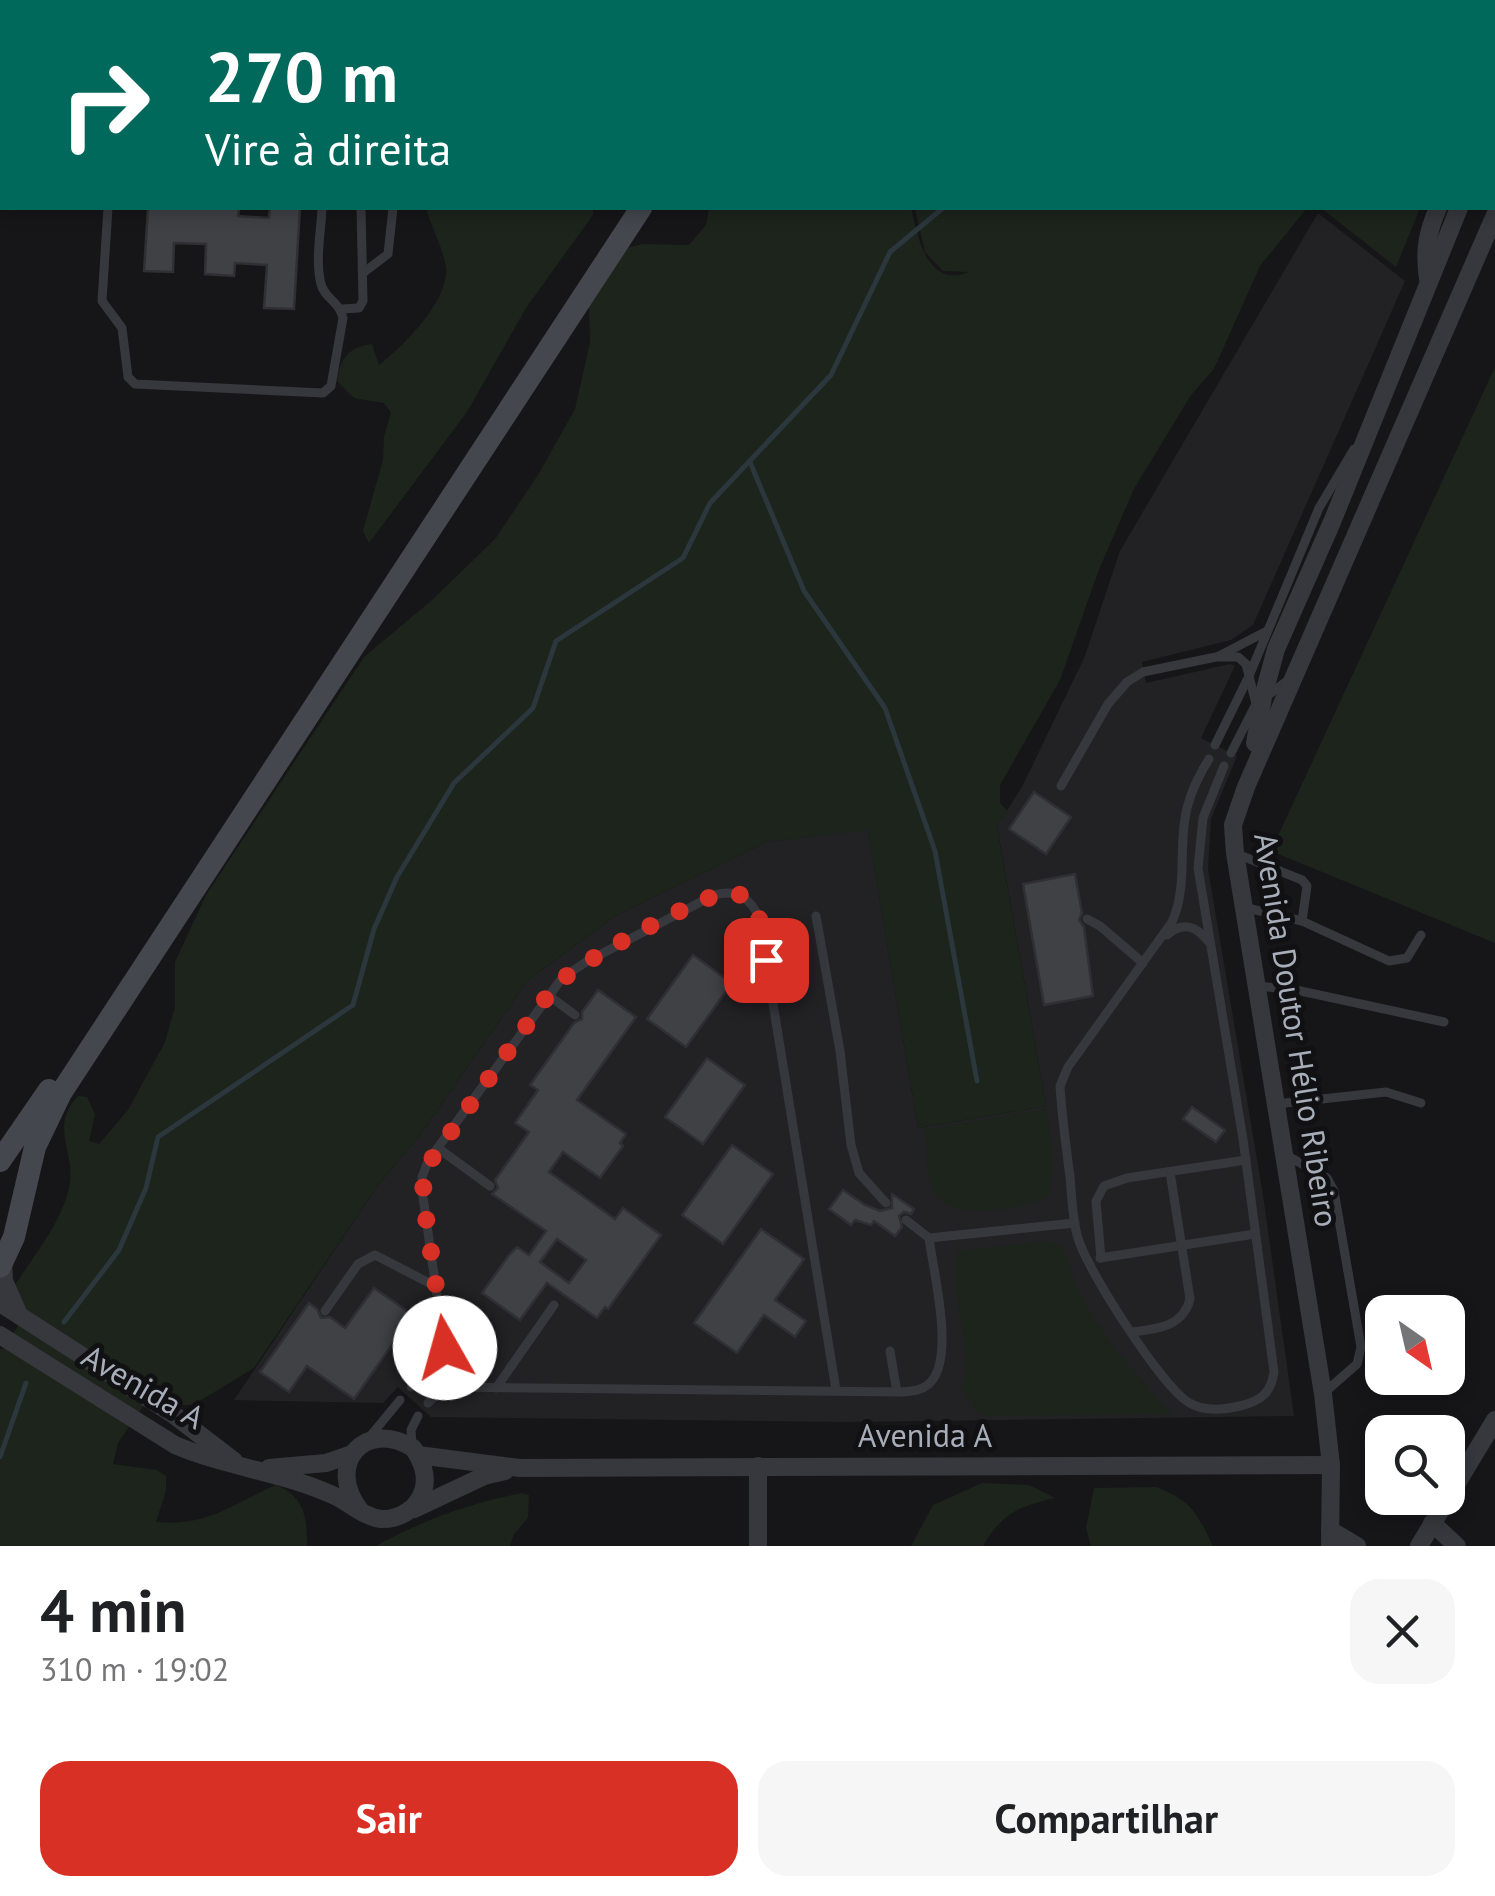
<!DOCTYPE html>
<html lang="pt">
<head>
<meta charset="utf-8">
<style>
  :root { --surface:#fff; --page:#f6f6f6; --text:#202124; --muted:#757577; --accent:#d93025 }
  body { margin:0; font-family:"PT Sans",sans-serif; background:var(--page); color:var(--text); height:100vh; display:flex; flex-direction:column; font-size:38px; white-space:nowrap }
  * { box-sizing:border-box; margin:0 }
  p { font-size:32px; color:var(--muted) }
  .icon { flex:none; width:55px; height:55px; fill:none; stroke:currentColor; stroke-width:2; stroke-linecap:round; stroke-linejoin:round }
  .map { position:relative; height:1546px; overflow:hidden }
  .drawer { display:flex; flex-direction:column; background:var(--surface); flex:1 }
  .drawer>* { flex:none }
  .guide { position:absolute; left:0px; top:0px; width:1495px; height:210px; box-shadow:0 5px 15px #0003; background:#00695c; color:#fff; overflow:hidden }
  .needle { width:65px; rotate:146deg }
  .tools { position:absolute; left:1365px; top:1295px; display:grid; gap:20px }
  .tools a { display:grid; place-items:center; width:100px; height:100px; border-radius:20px; background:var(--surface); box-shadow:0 5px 15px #0003; font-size:50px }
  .pin { position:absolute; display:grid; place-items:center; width:85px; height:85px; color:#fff; margin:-42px; border-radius:20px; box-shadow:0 5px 15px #0006 }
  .me { position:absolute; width:110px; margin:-55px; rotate:353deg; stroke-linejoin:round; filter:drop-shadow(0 0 8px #0008) }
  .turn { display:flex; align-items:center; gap:35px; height:210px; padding:0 40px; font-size:45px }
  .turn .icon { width:130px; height:130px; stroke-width:2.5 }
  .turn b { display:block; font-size:70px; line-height:85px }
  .round { display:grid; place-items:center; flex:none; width:105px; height:105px; border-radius:30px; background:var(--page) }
  .head { display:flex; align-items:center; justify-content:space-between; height:170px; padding:0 40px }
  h1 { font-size:60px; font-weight:600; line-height:75px }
  .primary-button { display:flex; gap:20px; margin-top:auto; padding:20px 40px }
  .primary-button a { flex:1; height:115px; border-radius:30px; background:var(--accent); color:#fff; font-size:40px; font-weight:600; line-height:115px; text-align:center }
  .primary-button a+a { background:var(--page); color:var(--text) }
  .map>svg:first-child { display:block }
  .built { fill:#222225 }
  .green { fill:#1c241c }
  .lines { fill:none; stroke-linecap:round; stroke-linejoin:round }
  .stream { stroke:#2b363d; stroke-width:5 }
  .building { fill:#404145; stroke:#303034; stroke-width:2.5; fill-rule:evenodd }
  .path { stroke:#3d3f45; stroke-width:2.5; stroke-dasharray:5 8; stroke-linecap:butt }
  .lane { stroke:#37383d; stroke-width:9 }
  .street { stroke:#37383d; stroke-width:18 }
  .secondary { stroke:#44474e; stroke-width:22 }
  .route { stroke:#d93025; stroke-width:18; stroke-dasharray:0 32.4 }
  .labels { text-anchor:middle; stroke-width:10; stroke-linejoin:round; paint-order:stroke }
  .street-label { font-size:32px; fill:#a7aeb9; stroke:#111113 }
</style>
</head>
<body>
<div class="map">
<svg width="1495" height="1546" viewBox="0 0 1495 1546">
  <rect width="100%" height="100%" fill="#161618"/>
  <polygon class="built" points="1318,213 1405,281 1253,625 1231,640 1142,662 1146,683 1230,664 1235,666 1201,738 1237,756 1211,819 1208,869 1263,1195 1294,1416 845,1422 431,1417 398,1387 383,1403 234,1400 378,1185 420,1135 528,980 615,916 767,842 868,829 918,1128 1046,1106 997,826 1022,787 1085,656 1120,551"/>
  <g class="green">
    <polygon points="993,0 1495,0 1493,25 1492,2 992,2"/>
    <path d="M426 208H593V215L526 308 467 412 369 543 363 531 383 460 384 436 391 413 384 403 354 398 337 381C340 359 348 347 372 344L379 365C403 346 448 302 446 269 444 248 431 228 426 208Z"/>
    <path d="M709 208H911C918 237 927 289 969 272L943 271 925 252 915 208H1307L1260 266 1214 369 1191 395 1134 489 1098 572 1060 680 1000 785V803L1007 810 997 827 1046 1106 918 1128 868 830 767 842 615 916 528 980 420 1135 378 1185 254 1368 193 1405H144L118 1443 113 1464 157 1470 166 1476V1491L156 1522C207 1527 233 1504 276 1485 305 1497 307 1517 307 1546H0V1349H4L19 1324 13 1288C32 1258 59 1226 68 1192 79 1153 47 1129 78 1096L87 1097 95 1114 89 1141 99 1144 128 1110 165 1042 175 1007V962L206 895 364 657 432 600 495 539 538 475 575 409 590 342 589 307 627 248 642 244 689 245 706 225Z"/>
    <polygon points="1321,208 1420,208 1396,267"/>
    <polygon points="1495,367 1495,943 1271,851"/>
    <path d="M1047 1109 1052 1151 1050 1195C1025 1209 950 1223 934 1192 926 1176 927 1148 925 1130Z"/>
    <path d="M1046 1241 1063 1246C1080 1314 1125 1364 1172 1414L980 1416 961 1390C977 1353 947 1293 958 1251Z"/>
    <path d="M982 1483 1029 1485 1055 1498C1020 1506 1002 1513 983 1546H911L933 1505Z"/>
    <path d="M1156 1487C1191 1500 1197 1513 1213 1546H1091L1086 1528 1094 1488Z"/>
    <path d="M522 1493 529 1495 528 1518 514 1534 510 1546H376C423 1520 470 1503 522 1493Z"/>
  </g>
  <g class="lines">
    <g class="stream">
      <polyline points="750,462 804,591 885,708 935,851 977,1081"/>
      <polyline points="64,1322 119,1250 146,1188 158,1137 353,1005 374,929 397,877 454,783 533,708 556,641 683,558 710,503 831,375 890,252 943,208"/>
      <polyline points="0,1457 26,1383"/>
    </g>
  </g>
  <g class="building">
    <polygon points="148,208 239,208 238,216 269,218 270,208 300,208 294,309 264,308 267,265 235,263 234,276 205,274 206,244 174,243 173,272 144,271"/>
    <polygon points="1034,792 1071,817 1046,854 1009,829"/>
    <polygon points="1075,874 1082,913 1079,920 1084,927 1093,996 1044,1005 1023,884"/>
    <polygon points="693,955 732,983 686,1047 647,1019"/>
    <path d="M598 990 636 1017 577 1100 626 1134 620 1143 623 1146 600 1178 563 1152 549 1172 615 1219 623 1208 661 1235 608 1309 605 1307 597 1318 547 1283 520 1320 482 1293 509 1255 517 1247 529 1255 546 1231 492 1194 498 1188 495 1180 529 1132 515 1123 538 1090 530 1085 574 1023 582 1019V1012ZM557 1239 586 1260 569 1283 540 1262Z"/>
    <polygon points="707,1058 745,1085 703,1144 665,1117"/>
    <polygon points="1192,1107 1225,1130 1216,1142 1183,1119"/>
    <polygon points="732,1145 773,1174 723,1244 682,1215"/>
    <polygon points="843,1190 865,1205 880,1211 892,1208 892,1194 914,1209 911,1214 904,1212 899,1216 902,1227 895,1236 874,1221 871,1225 855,1220 851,1225 829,1209"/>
    <polygon points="761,1229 804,1259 775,1300 806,1321 795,1337 764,1315 737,1353 694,1323"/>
    <polygon points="374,1288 413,1315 354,1399 307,1366 289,1392 260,1372 309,1303 317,1309 321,1318 330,1317 345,1328"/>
  </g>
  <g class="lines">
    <g class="path">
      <polyline points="1067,0 1069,2"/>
      <polyline points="1251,2 1253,0"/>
      <polyline points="1363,2 1364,0"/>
    </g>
    <g class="lane">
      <polyline points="453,2 453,0"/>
      <polyline points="491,2 492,0"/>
      <polyline points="585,2 585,0"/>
      <polyline points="709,2 709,0"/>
      <path d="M108 208 102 301 122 328 128 377 135 384 323 393 331 386 343 318C340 302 324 298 321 284 315 261 321 231 322 208"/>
      <polyline points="363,273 388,254 393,208"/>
      <polyline points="342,309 359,308 363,301 361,208"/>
      <polyline points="1219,656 1267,631"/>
      <polyline points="1215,745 1249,676 1319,508 1354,449"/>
      <polyline points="1231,753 1256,704 1290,679"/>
      <path d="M1209 759C1196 780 1186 802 1184 826 1180 860 1186 890 1172 922L1068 1067 1060 1086C1062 1117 1066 1147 1070 1177 1072 1197 1072 1219 1078 1238 1087 1270 1161 1385 1188 1402 1203 1412 1223 1410 1240 1406 1261 1401 1271 1393 1274 1372L1243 1139 1198 868 1203 818 1224 766"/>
      <polyline points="1061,786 1108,704 1127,682 1143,672 1216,657 1238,657 1246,664 1256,704"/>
      <polyline points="1237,854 1302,880 1307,886 1302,921"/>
      <polyline points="1243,907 1302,921 1389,961 1407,958 1421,935"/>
      <polyline points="816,916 840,1051 851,1145 859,1173 886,1203"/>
      <polyline points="1087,919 1100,926 1143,963"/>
      <path d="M1167 935C1183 921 1196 926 1208 941"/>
      <polyline points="1257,986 1296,990 1444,1022"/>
      <polyline points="548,995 575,1015"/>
      <polyline points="1276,1104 1386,1092 1421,1103"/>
      <polyline points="438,1148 490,1186"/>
      <polyline points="1286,1155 1327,1178 1334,1191 1361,1347 1357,1364 1325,1392"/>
      <polyline points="906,1220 929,1238"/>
      <polyline points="1100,1258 1255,1234"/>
      <polyline points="1101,1258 1096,1201 1104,1186 1127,1178 1246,1160"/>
      <polyline points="325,1311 358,1264 375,1255 437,1287"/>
      <path d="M1132 1332C1157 1329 1183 1327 1190 1299L1170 1172"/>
      <polyline points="890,1351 897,1392"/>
      <polyline points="411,1387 445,1348"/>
      <path d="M450 1387 423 1197 422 1177 428 1161 562 978 586 962 714 895C737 889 750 897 759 918L836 1390"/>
      <polyline points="496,1388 554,1305"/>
      <path d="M428 1403 439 1392 450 1387 903 1392C911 1391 920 1391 926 1386 958 1366 933 1271 929 1238L1075 1223"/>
      <polyline points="367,1440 400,1400"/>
      <polyline points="412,1445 411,1430 418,1416"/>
    </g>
    <g class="street">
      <polyline points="1492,81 1495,75"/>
      <polyline points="1492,132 1495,126"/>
      <path d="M1428 279C1424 251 1427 233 1438 208"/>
      <polyline points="1255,743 1263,697 1276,649 1332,522 1459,208"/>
      <polyline points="3,1261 4,1281 19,1315"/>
      <polyline points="0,1303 174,1415 234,1461"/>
      <path d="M0 1335 175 1445C228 1468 286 1472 339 1498 352 1505 365 1517 381 1519 399 1520 417 1509 423 1491 428 1477 422 1460 413 1448 364 1418 325 1465 360 1510"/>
      <polyline points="418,1455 520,1468 1331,1465"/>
      <polyline points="758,1466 758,1546"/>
      <polyline points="269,1468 326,1463 352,1454"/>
      <polyline points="414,1509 484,1476 505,1471"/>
      <polyline points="1432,1523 1457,1546"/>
      <polyline points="1330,1530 1357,1546"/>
      <polyline points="1330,1546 1331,1465 1323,1394 1235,853 1233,825 1246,787 1495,215"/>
      <polyline points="1419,1546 1495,1420"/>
    </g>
    <g class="secondary">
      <polyline points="69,2 69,0"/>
      <polyline points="751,2 752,0"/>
      <polyline points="0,60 2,60"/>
      <polyline points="0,1161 49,1090"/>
      <polyline points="0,1267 14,1237 35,1147 61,1093 641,208"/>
    </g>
  </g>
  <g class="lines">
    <path class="route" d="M445 1348 423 1197 424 1170 553 988C575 963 691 902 725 892 762 892 762 932 766 960"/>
  </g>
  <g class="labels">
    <g class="street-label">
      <text transform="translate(1296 1030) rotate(81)" y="11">Avenida Doutor Hélio Ribeiro</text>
      <text transform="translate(143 1387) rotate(30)" y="11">Avenida A</text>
      <text x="925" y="1447">Avenida A</text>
    </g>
  </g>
</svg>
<div class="tools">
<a><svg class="needle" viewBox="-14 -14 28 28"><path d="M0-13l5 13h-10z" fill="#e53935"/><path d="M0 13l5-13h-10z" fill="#757577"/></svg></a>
<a><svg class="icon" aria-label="search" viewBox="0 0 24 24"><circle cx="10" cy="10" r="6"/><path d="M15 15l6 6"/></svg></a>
</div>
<div class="pin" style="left:766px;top:960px;background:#d93025"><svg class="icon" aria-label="arrive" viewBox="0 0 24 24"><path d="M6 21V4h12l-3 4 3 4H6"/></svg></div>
<svg class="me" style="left:445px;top:1348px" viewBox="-20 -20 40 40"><circle r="19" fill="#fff"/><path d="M0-13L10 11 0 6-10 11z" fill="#d93025"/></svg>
<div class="guide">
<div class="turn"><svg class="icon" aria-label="right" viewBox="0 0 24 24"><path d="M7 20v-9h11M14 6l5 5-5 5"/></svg><div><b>270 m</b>Vire à direita</div></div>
</div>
</div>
<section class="drawer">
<div class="head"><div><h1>4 min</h1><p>310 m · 19:02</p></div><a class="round"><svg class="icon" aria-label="close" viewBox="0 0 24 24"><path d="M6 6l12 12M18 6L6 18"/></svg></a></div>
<div class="primary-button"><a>Sair</a><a>Compartilhar</a></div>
</section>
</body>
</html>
